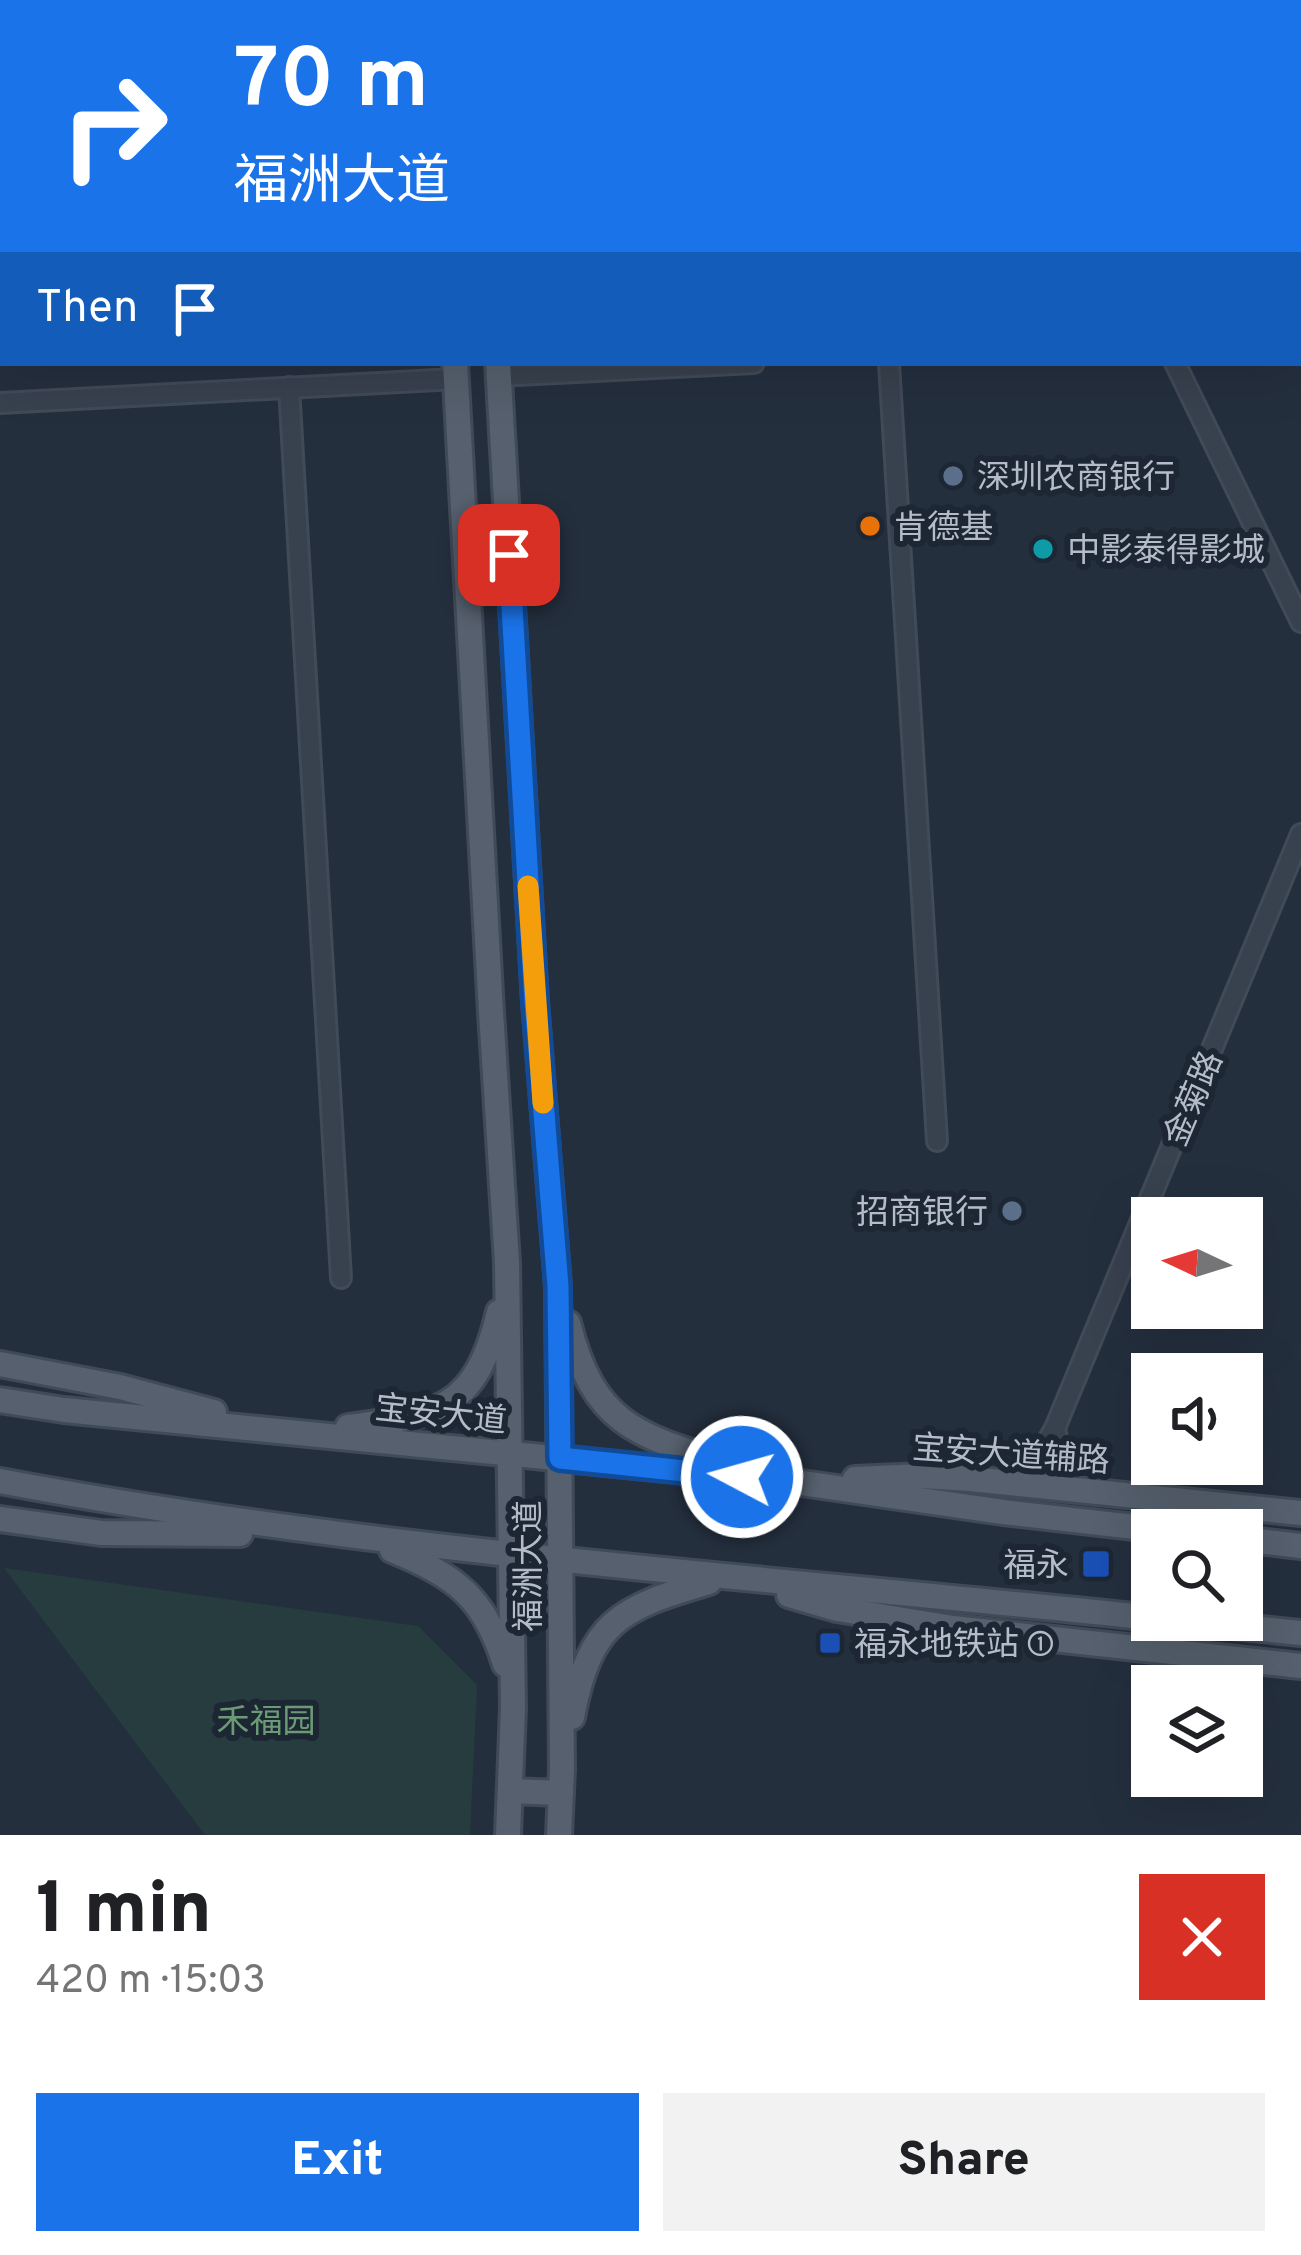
<!DOCTYPE html>
<html lang="en">
<head>
<meta charset="utf-8">
<style>
  :root { --surface:#fff; --page:#f2f2f2; --text:#202124; --muted:#757577; --accent:#1a73e8 }
  body { margin:0; font-family:Overpass,"Noto Sans SC",sans-serif; background:var(--page); color:var(--text); height:100vh; display:flex; flex-direction:column; font-size:45px; white-space:nowrap }
  * { box-sizing:border-box; margin:0 }
  p { font-size:39px; color:var(--muted) }
  .icon { flex:none; width:66px; height:66px; fill:none; stroke:currentColor; stroke-width:2; stroke-linecap:round; stroke-linejoin:round }
  .map { position:relative; height:1835px; overflow:hidden }
  .side { display:flex; flex-direction:column; background:var(--surface); flex:1 }
  .side>* { flex:none }
  .banner { position:absolute; left:0px; top:0px; width:1302px; height:366px; box-shadow:0 12px 48px #0002; background:#1a73e8; color:#fff; overflow:hidden }
  .needle { width:78px; rotate:274deg }
  .tools { position:absolute; left:1131px; top:1197px; display:grid; gap:24px }
  .tools a { display:grid; place-items:center; width:132px; height:132px; border-radius:0px; background:var(--surface); box-shadow:0 12px 48px #0002; font-size:60px }
  .pin { position:absolute; display:grid; place-items:center; width:102px; height:102px; color:#fff; margin:-51px; border-radius:24px; box-shadow:0 6px 18px #0006 }
  .me { position:absolute; width:132px; margin:-66px; rotate:276deg; stroke-linejoin:round; filter:drop-shadow(0 0 9px #0008) }
  .turn { display:flex; align-items:center; gap:42px; height:252px; padding:0 36px; font-size:54px }
  .turn .icon { width:156px; height:156px; stroke-width:2.5 }
  .turn b { display:block; font-size:84px; line-height:102px }
  .then { display:flex; align-items:center; height:114px; padding:0 36px; background:#0003; gap:24px; font-size:45px }
  .round { display:grid; place-items:center; flex:none; width:126px; height:126px; border-radius:0px; background:var(--page) }
  .head { display:flex; align-items:center; justify-content:space-between; height:204px; padding:0 36px }
  h1 { font-size:72px; font-weight:800; line-height:90px }
  .primary-button { display:flex; gap:24px; margin-top:auto; padding:24px 36px }
  .primary-button a { flex:1; height:138px; border-radius:0px; background:var(--accent); color:#fff; font-size:48px; font-weight:800; line-height:138px; text-align:center }
  .primary-button a+a { background:var(--page); color:var(--text) }
  .map>svg:first-child { display:block }
  .green { fill:#263c3f }
  .lines { fill:none; stroke-linecap:round; stroke-linejoin:round }
  .minor-casing { stroke:#414a57; stroke-width:24 }
  .major-casing { stroke:#414a57; stroke-width:30 }
  .minor { stroke:#38414e; stroke-width:18 }
  .major { stroke:#56606e; stroke-width:24 }
  .route-casing { stroke:#114b97; stroke-width:30 }
  .route { stroke:#1a73e8; stroke-width:21 }
  .slow { stroke:#f59e0b; stroke-width:21 }
  .service-dot { fill:#5c6f8a; stroke:#1d2633; stroke-width:4.5 }
  .food-dot { fill:#e8710a; stroke:#1d2633; stroke-width:4.5 }
  .culture-dot { fill:#0f9aa8; stroke:#1d2633; stroke-width:4.5 }
  .transit-dot { fill:#1a4fb4; stroke:#1d2633; stroke-width:4.5 }
  .labels { text-anchor:middle; stroke-width:12; stroke-linejoin:round; paint-order:stroke }
  .poi-label { font-size:33px; fill:#b4bcc9; stroke:#1d2633; text-anchor:start }
  .street-label { font-size:33px; fill:#b4bcc9; stroke:#1d2633 }
  .park-label { font-size:33px; fill:#6b9a76; stroke:#1d2633 }
</style>
</head>
<body>
<div class="map">
<svg width="1301" height="1835" viewBox="0 0 1301 1835">
  <rect width="100%" height="100%" fill="#242f3e"/>
  <polygon class="green" points="4,1568 418,1626 477,1685 470,1835 205,1835"/>
  <g class="lines">
    <g class="minor-casing">
      <g id="minor">
        <polyline points="777,0 777,3"/>
        <polyline points="1085,0 1085,3"/>
        <polyline points="1299,68 1301,67"/>
        <polyline points="889,363 937,1141"/>
        <polyline points="1175,363 1301,622"/>
        <polyline points="499,376 754,363"/>
        <polyline points="289,387 341,1278"/>
        <polyline points="0,403 456,379"/>
        <polyline points="1055,1428 1062,1466 1074,1489"/>
        <polyline points="1024,1483 1055,1428 1301,834"/>
      </g>
    </g>
    <g class="major-casing">
      <g id="major">
        <polyline points="434,0 434,3"/>
        <polyline points="472,0 472,3"/>
        <polyline points="455,363 491,1012 507,1263 513,1708 508,1835"/>
        <polyline points="498,363 535,1002 558,1286 562,1769 559,1835"/>
        <path d="M568 1323C594 1427 639 1436 733 1465"/>
        <polyline points="0,1364 120,1387 214,1412"/>
        <polyline points="0,1400 64,1410 788,1481 1003,1512 1161,1530"/>
        <path d="M348 1427C440 1415 476 1409 499 1312"/>
        <polyline points="855,1479 922,1476 970,1479 1301,1513"/>
        <path d="M0 1481C381 1553 767 1577 1152 1618"/>
        <polyline points="0,1519 101,1533 240,1534"/>
        <polyline points="1242,1539 1301,1546"/>
        <path d="M392 1550C457 1577 484 1597 505 1664"/>
        <polyline points="789,1595 837,1609 953,1628 1301,1666"/>
        <polyline points="1174,1620 1301,1633"/>
        <path d="M572 1717C590 1621 620 1608 709 1582"/>
        <polyline points="510,1791 561,1793"/>
      </g>
    </g>
    <use href="#minor" class="minor"/>
    <use href="#major" class="major"/>
  </g>
  <g class="lines">
    <g class="route-casing">
      <polyline id="route" points="509,555 535,1002 558,1286 560,1458 742,1477"/>
    </g>
    <use href="#route" class="route"/>
    <polyline class="slow" points="528,886 543,1103"/>
  </g>
  <g class="service-dot">
    <circle cx="953" cy="476" r="12"/>
    <circle cx="1012" cy="1211" r="12"/>
  </g>
  <circle class="food-dot" cx="870" cy="526" r="12"/>
  <circle class="culture-dot" cx="1043" cy="549" r="12"/>
  <g class="transit-dot">
    <rect x="1081" y="1549" width="30" height="30" rx="6"/>
    <rect x="818" y="1631" width="24" height="24" rx="6"/>
  </g>
  <g class="labels">
    <g class="poi-label">
      <text x="977" y="488">深圳农商银行</text>
      <text x="894" y="538">肯德基</text>
      <text x="1067" y="561">中影泰得影城</text>
      <text x="988" y="1223" text-anchor="end">招商银行</text>
      <text x="1069" y="1576" text-anchor="end">福永</text>
      <text x="854" y="1655">福永地铁站 ①</text>
    </g>
    <g class="street-label">
      <text transform="translate(1192 1098) rotate(-67)" y="12">金菊路</text>
      <text transform="translate(441 1413) rotate(6)" y="12">宝安大道</text>
      <text transform="translate(1011 1453) rotate(4)" y="12">宝安大道辅路</text>
      <text transform="translate(527 1566) rotate(-90)" y="12">福洲大道</text>
    </g>
    <g class="park-label">
      <text x="266" y="1732">禾福园</text>
    </g>
  </g>
</svg>
<div class="tools">
<a><svg class="needle" viewBox="-14 -14 28 28"><path d="M0-13l5 13h-10z" fill="#e53935"/><path d="M0 13l5-13h-10z" fill="#757577"/></svg></a>
<a><svg class="icon" aria-label="sound" viewBox="0 0 24 24"><path d="M4 9h4l5-4v14l-5-4H4zM17 9q2 3 0 6"/></svg></a>
<a><svg class="icon" aria-label="search" viewBox="0 0 24 24"><circle cx="10" cy="10" r="6"/><path d="M15 15l6 6"/></svg></a>
<a><svg class="icon" aria-label="layers" viewBox="0 0 24 24"><path d="M12 4l9 5-9 5-9-5zM3 14l9 5 9-5"/></svg></a>
</div>
<div class="pin" style="left:509px;top:555px;background:#d93025"><svg class="icon" aria-label="arrive" viewBox="0 0 24 24"><path d="M6 21V4h12l-3 4 3 4H6"/></svg></div>
<svg class="me" style="left:742px;top:1477px" viewBox="-20 -20 40 40"><circle r="17" fill="#1a73e8" stroke="#fff" stroke-width="3"/><path d="M0-11L8 9 0 5-8 9z" fill="#fff"/></svg>
<div class="banner">
<div class="turn"><svg class="icon" aria-label="right" viewBox="0 0 24 24"><path d="M7 20v-9h11M14 6l5 5-5 5"/></svg><div><b>70 m</b>福洲大道</div></div>
<div class="then">Then<svg class="icon" aria-label="arrive" viewBox="0 0 24 24"><path d="M6 21V4h12l-3 4 3 4H6"/></svg></div>
</div>
</div>
<section class="side">
<div class="head"><div><h1>1 min</h1><p>420 m · 15:03</p></div><a class="round" style="background:#d93025;color:#fff"><svg class="icon" aria-label="close" viewBox="0 0 24 24"><path d="M6 6l12 12M18 6L6 18"/></svg></a></div>
<div class="primary-button"><a>Exit</a><a>Share</a></div>
</section>
</body>
</html>
